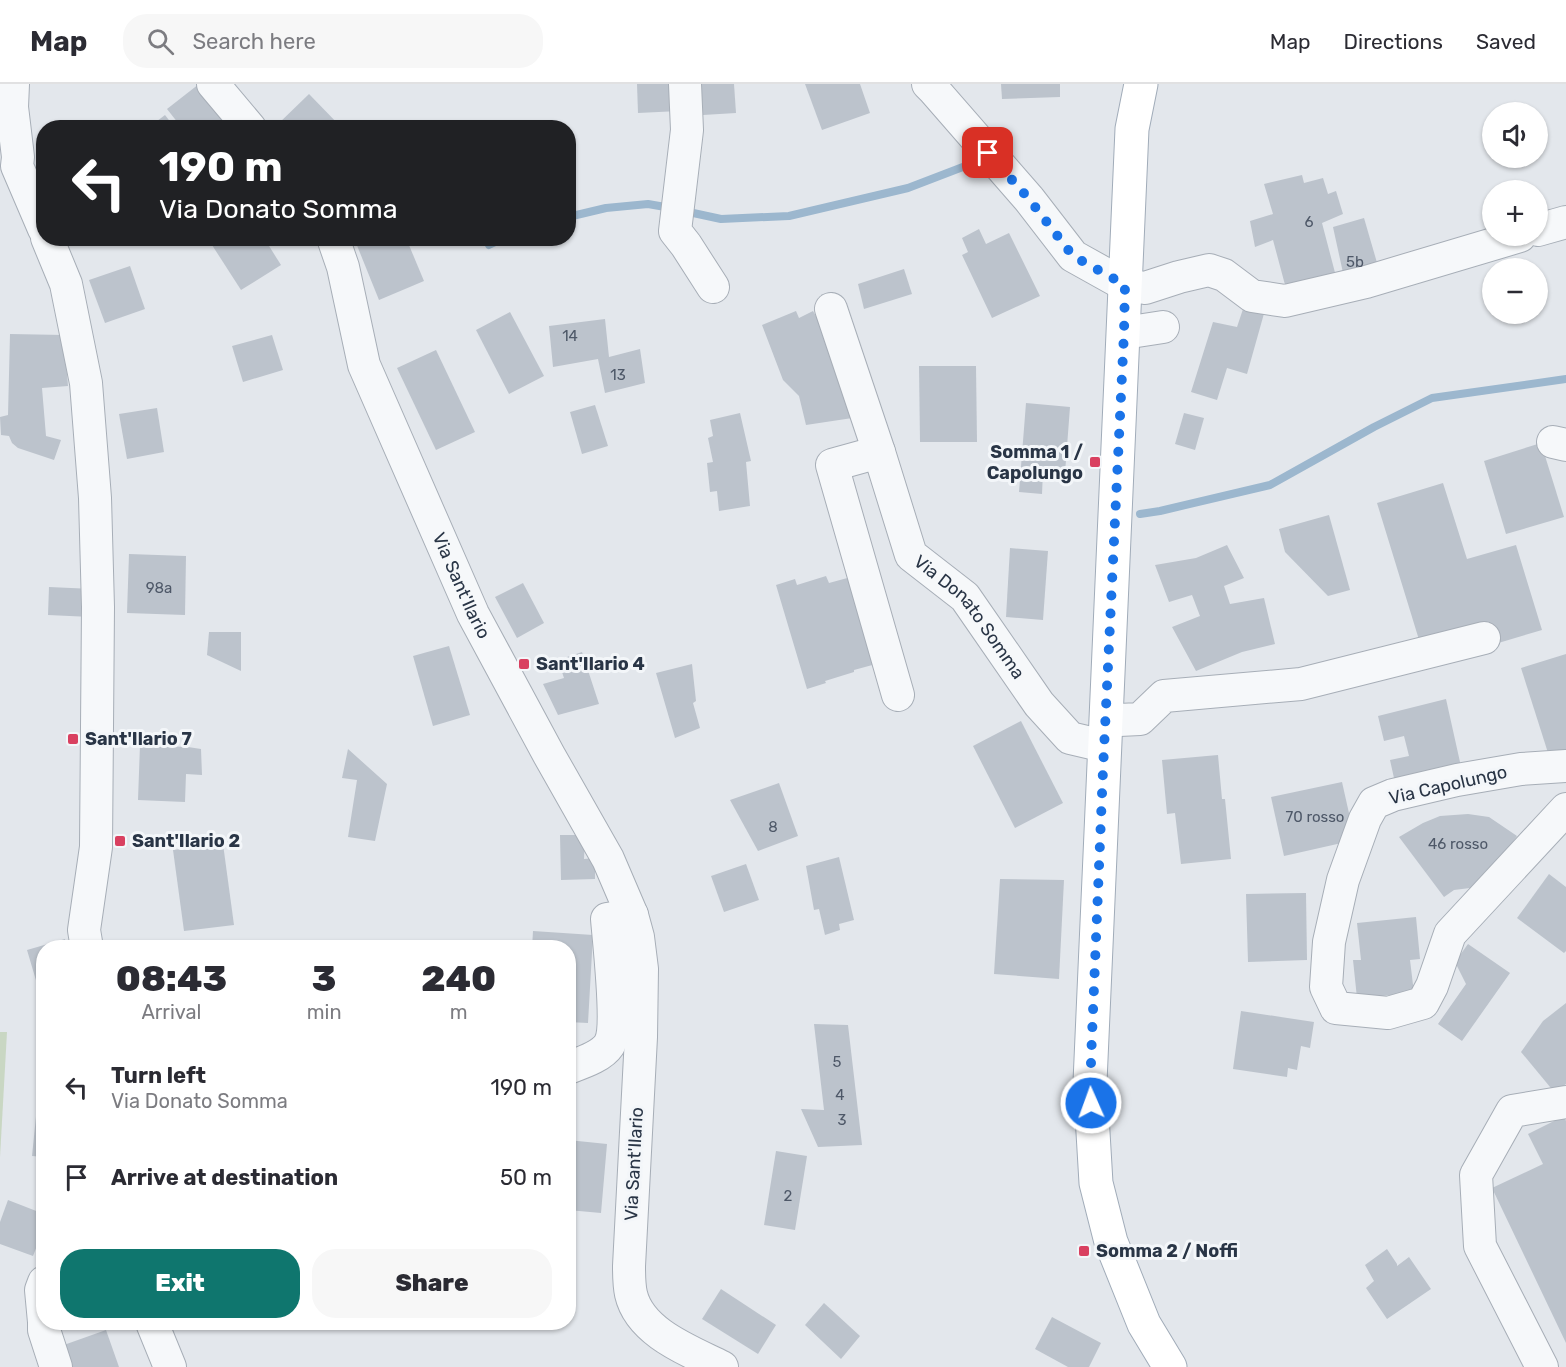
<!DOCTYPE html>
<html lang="en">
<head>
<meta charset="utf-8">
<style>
  :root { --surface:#fff; --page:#f7f7f7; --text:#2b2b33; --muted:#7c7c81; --line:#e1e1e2; --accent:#0f766e }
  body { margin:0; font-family:Rubik,sans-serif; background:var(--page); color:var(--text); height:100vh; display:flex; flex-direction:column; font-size:22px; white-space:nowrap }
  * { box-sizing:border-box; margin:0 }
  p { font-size:20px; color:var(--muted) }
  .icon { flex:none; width:33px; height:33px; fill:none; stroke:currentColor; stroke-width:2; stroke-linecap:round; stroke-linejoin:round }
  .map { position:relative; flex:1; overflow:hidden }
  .side { position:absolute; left:36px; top:856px; width:540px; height:390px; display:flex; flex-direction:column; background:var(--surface); border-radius:24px; box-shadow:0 2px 4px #0004 }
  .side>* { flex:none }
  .top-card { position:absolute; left:36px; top:36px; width:540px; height:126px; border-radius:24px; box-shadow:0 2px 4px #0004; background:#202124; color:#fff; overflow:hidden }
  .controls { position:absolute; left:1482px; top:18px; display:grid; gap:12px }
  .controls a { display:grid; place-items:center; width:66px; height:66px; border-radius:50%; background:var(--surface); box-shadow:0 2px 4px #0004; font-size:30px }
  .pin { position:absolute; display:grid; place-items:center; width:51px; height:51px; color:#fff; margin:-26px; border-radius:12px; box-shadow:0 3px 9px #0006 }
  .me { position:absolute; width:66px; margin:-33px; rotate:358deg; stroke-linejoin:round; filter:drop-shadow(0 0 4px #0008) }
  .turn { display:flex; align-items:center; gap:21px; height:126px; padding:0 24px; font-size:27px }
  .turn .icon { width:78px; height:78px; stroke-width:2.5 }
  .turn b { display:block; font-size:42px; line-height:51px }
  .eta { display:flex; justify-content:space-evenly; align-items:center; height:102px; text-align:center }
  .eta b { font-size:36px; font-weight:800; line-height:42px }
  .cta { display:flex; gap:12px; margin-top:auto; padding:12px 24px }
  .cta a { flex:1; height:69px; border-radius:24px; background:var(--accent); color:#fff; font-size:24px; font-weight:800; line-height:69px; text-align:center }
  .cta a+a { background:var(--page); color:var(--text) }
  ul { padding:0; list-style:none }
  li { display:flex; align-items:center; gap:18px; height:90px; padding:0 24px }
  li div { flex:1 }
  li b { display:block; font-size:22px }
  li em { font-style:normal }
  header { display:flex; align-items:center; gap:36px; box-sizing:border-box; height:84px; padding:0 30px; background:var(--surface); border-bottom:2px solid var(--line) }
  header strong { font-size:28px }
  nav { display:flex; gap:33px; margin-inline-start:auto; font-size:21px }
  .search { width:420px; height:54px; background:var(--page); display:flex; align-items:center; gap:15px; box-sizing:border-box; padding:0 21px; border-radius:24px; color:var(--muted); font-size:22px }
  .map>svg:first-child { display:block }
  .green { fill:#c9d7c3 }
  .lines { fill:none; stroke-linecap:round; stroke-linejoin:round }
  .stream { stroke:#9cb7ce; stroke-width:8 }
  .building { fill:#bcc3cc }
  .minor-casing { stroke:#a7aeb7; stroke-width:34 }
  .major-casing { stroke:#a1acb9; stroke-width:35 }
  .minor { stroke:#f6f8fa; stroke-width:32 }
  .major { stroke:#fff; stroke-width:33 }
  .route { stroke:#1a73e8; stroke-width:10; stroke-dasharray:0 18 }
  .poi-dot { fill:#d94060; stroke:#f3f6f9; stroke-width:2 }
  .labels { text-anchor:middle; stroke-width:6; stroke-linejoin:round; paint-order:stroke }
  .number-label { font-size:15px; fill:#4e5868 }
  .poi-label { font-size:18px; font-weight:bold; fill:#293546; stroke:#f3f6f9; text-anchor:start }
  .street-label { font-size:18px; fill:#293546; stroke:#f3f6f9 }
</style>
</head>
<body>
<header>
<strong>Map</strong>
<div class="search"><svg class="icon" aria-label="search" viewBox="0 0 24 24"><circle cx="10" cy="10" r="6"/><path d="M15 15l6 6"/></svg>Search here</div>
<nav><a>Map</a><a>Directions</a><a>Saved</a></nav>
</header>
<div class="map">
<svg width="1566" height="1283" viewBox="0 0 1566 1283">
  <rect width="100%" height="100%" fill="#e3e7ec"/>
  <polygon class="green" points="0,948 7,948 0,1073"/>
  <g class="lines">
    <g class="stream">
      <polyline points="684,127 721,135 789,132 908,104 968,81"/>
      <polyline points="568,133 606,124 648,120 671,124"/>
      <polyline points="489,161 504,154"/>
      <polyline points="1140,430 1160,427 1270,401 1374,343 1432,314 1566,295"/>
    </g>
  </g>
  <g class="building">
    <polygon points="199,0 234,44 182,44 167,25"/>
    <polygon points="637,0 677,0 679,27 638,29"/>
    <polygon points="701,0 734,0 736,29 703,31"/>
    <polygon points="805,0 860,0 870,29 822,46"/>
    <polygon points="1001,0 1060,0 1060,13 1002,15"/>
    <polygon points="309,10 342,44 277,44 276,42"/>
    <polygon points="165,31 175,44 148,44"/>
    <polygon points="1302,91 1304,99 1323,94 1328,110 1336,107 1343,130 1322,139 1338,200 1288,212 1273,156 1255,163 1250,137 1273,130 1264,100"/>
    <polygon points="1364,134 1380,189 1345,198 1333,143"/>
    <polygon points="979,145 986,160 1009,149 1040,212 992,234 962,171 968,168 962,154"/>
    <polygon points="222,154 264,154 281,181 241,206 212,161"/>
    <polygon points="354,154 406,154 424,197 379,216"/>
    <polygon points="130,182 145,225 105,239 89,196"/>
    <polygon points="904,185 912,210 864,225 858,200"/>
    <polygon points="1244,222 1265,226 1247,290 1227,284 1217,316 1191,308 1213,238 1237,243"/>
    <polygon points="796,227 799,234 813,227 849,294 859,333 806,341 799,312 783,296 762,241"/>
    <polygon points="510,228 544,292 509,310 476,246"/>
    <polygon points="605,235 609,273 640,265 645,299 605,309 598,275 553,283 549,242"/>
    <polygon points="10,250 64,251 68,302 42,304 46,352 61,356 54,376 18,364 12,359 9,352 1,351 0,333 8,331"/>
    <polygon points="272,251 283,286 243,298 232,262"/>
    <polygon points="436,266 475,348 436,366 397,284"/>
    <polygon points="919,282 976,282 977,358 920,358"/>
    <polygon points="1026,319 1070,323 1065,389 1043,387 1042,410 1019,408"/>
    <polygon points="595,321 608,362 582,370 570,328"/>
    <polygon points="157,324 164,368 127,375 119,330"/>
    <polygon points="740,329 751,377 746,378 750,422 719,427 717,407 710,408 707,379 713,378 708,354 713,352 710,336"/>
    <polygon points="1184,329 1204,334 1195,366 1175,360"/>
    <polygon points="1541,359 1564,433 1506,450 1484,377"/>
    <polygon points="1443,399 1467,475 1516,461 1542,546 1495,560 1488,538 1420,559 1377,419"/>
    <polygon points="1329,431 1350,506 1328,512 1285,468 1279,445"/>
    <polygon points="1227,461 1244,494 1224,502 1230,520 1264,514 1275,560 1242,568 1196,587 1172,543 1200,532 1192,511 1169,518 1155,481 1196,474"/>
    <polygon points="1010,464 1048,467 1043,536 1006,533"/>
    <polygon points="129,470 186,472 185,531 127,529"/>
    <polygon points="826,492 829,499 851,493 876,580 854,586 854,588 825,597 826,599 807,605 776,501 795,495 797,501"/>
    <polygon points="523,499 544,539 517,554 495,513"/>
    <polygon points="49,503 93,505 91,533 48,531"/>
    <polygon points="209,548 241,548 241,587 207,571"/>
    <polygon points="449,562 470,631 433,642 413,572"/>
    <polygon points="582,568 599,620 558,631 543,600 564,594 558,576"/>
    <polygon points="1566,570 1566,667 1549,672 1521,584"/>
    <polygon points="692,580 696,617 693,619 700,644 675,654 656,589"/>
    <polygon points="1446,615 1462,687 1396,703 1390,676 1409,672 1404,652 1384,657 1378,632"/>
    <polygon points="1021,637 1063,719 1015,744 973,662"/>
    <polygon points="140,661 188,663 201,665 202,691 186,690 185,718 138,716"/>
    <polygon points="348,665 387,700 375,757 348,753 357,696 342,694"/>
    <polygon points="1218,671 1222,715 1225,715 1231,775 1181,780 1175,729 1167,730 1162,676"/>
    <polygon points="1342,698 1355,756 1284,772 1271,713"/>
    <polygon points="779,699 798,752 758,767 730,716"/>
    <polygon points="1468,730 1489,733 1517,752 1480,804 1470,804 1454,806 1444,813 1399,753 1423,739 1440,732"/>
    <polygon points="560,751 585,751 584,775 595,774 595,795 561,796"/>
    <polygon points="223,760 234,841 184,847 173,766"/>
    <polygon points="839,773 854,836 839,840 840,846 825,851 819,825 814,826 806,782"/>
    <polygon points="746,780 759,816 724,828 711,792"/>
    <polygon points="1549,790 1566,803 1566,867 1564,869 1517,834"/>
    <polygon points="1000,795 1064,796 1059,895 994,890"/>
    <polygon points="1306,809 1307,876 1248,878 1246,810"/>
    <polygon points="1416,833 1420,875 1410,876 1414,909 1357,914 1353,876 1361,876 1357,839"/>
    <polygon points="533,847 593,851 588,939 568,938 568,864 532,864"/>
    <polygon points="65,855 67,864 44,864 43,920 27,866"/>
    <polygon points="1468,860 1510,889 1462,957 1438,940 1466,900 1455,878"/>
    <polygon points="1566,919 1566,1000 1555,1009 1521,968 1543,937"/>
    <polygon points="1241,927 1314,938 1310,964 1301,962 1297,986 1288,984 1287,993 1233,985"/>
    <polygon points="814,940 848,941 862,1061 818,1063 801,1025 824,1026"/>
    <polygon points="39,1003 44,1003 44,1073 32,1072"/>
    <polygon points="1564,1032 1566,1037 1566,1259 1492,1104 1543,1080 1528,1050"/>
    <polygon points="568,1056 607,1060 601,1129 568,1126"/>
    <polygon points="776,1067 807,1072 795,1146 764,1141"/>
    <polygon points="8,1116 44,1130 44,1144 33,1172 0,1160 0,1138"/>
    <polygon points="1387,1165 1397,1180 1397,1182 1409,1173 1431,1205 1387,1235 1366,1204 1374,1197 1365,1181"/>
    <polygon points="721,1205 776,1241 758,1270 702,1235"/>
    <polygon points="824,1219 860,1252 841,1275 805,1241"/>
    <polygon points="1052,1233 1101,1259 1089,1283 1068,1283 1035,1265"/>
    <polygon points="106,1246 119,1283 68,1283 61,1262"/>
  </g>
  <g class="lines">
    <g class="minor-casing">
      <g id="minor">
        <polyline points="13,0 12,23 18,73 17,82 44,145"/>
        <polyline points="213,0 250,44"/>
        <polyline points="685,0 687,46 675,147 686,161 713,203"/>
        <polyline points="928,0 934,6 1029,115 1073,172 1125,201 1145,204 1179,193 1209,186 1224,191 1252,212 1285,217 1366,198 1520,152"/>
        <polyline points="1538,146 1566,138"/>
        <polyline points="47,154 66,200 86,299 95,414 98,523 96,763 84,846 87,864"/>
        <path id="s1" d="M333 154 343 183 364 281 473 530 549 671 608 775 632 831 638 853 642 885 641 953 629 1182C629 1191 629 1201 631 1210 640 1249 690 1267 722 1283"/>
        <polyline points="831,225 879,368"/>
        <polyline points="1124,249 1163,243"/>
        <polyline points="1553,358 1566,361"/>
        <path id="s2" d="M898 611 832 381 879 368 911 471 965 513 1039 620 1070 654 1104 662"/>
        <polyline points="1106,633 1119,636 1140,635 1164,612 1301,600 1484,554"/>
        <polyline points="1566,682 1521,685 1457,696 1393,711 1374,719 1365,735 1343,796 1329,858 1326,903 1336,924 1388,929 1423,919 1432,902 1450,850 1566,725"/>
        <path d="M568 984C581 979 601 973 609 961 619 945 609 859 607 835L632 831"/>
        <polyline points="44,1198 41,1206 44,1238"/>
        <polyline points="44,1239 44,1246 56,1283"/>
        <polyline points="152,1239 170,1283"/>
        <polyline points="1542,1283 1480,1162 1476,1091 1512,1027 1566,1018"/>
      </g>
    </g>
    <g class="major-casing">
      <polyline id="major" points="1141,0 1132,45 1090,998 1096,1099 1111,1158 1144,1240 1170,1283"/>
    </g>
    <use href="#minor" class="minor"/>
    <use href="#major" class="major"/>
  </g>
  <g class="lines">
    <polyline class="route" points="988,69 1029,115 1073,172 1125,201 1124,249 1103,686 1091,976 1091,1019"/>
  </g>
  <g class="poi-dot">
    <rect x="1089" y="372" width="12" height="12" rx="3"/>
    <rect x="518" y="574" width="12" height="12" rx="3"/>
    <rect x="67" y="649" width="12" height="12" rx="3"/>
    <rect x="114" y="751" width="12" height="12" rx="3"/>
    <rect x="1078" y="1161" width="12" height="12" rx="3"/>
  </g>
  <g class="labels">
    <g class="number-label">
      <text x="1309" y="143">6</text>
      <text x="1355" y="183">5b</text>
      <text x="570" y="257">14</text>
      <text x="618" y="296">13</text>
      <text x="159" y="509">98a</text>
      <text x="1315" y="738">70 rosso</text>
      <text x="773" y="748">8</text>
      <text x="1458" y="765">46 rosso</text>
      <text x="837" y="983">5</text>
      <text x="840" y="1016">4</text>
      <text x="842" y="1041">3</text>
      <text x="788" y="1117">2</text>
    </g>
    <g class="poi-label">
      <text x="1083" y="374" text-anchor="end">Somma 1 /<tspan x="1083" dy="21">Capolungo</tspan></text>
      <text x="536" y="586">Sant'Ilario 4</text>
      <text x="85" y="661">Sant'Ilario 7</text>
      <text x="132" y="763">Sant'Ilario 2</text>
      <text x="1096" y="1173">Somma 2 / Noffi</text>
    </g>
    <g class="street-label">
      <text dy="6" stroke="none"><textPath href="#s1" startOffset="372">Via Sant'Ilario</textPath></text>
      <text dy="6" stroke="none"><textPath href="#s2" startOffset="482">Via Donato Somma</textPath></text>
      <text transform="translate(1448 701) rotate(-13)" y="6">Via Capolungo</text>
      <text transform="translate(634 1080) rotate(-87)" y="6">Via Sant'Ilario</text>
    </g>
  </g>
</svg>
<div class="controls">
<a><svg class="icon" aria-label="sound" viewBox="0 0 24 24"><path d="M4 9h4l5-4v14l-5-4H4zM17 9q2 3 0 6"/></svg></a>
<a>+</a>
<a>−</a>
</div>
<div class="pin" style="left:988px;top:69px;background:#d93025"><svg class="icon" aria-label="arrive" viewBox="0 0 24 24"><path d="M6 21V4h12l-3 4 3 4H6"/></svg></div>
<svg class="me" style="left:1091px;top:1019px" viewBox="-20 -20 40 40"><circle r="17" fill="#1a73e8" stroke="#fff" stroke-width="3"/><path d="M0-11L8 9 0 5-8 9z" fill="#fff"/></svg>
<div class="top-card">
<div class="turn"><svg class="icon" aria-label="left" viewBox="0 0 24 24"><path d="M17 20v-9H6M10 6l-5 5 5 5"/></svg><div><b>190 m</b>Via Donato Somma</div></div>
</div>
<section class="side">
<div class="eta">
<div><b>08:43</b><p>Arrival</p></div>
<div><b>3</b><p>min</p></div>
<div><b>240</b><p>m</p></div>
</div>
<ul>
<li><svg class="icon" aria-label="left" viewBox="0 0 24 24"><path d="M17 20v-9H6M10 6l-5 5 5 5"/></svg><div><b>Turn left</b><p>Via Donato Somma</p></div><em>190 m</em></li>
<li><svg class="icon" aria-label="arrive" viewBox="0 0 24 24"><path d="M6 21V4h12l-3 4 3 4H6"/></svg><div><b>Arrive at destination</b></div><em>50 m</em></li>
</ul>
<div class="cta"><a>Exit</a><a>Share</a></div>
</section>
</div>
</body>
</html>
